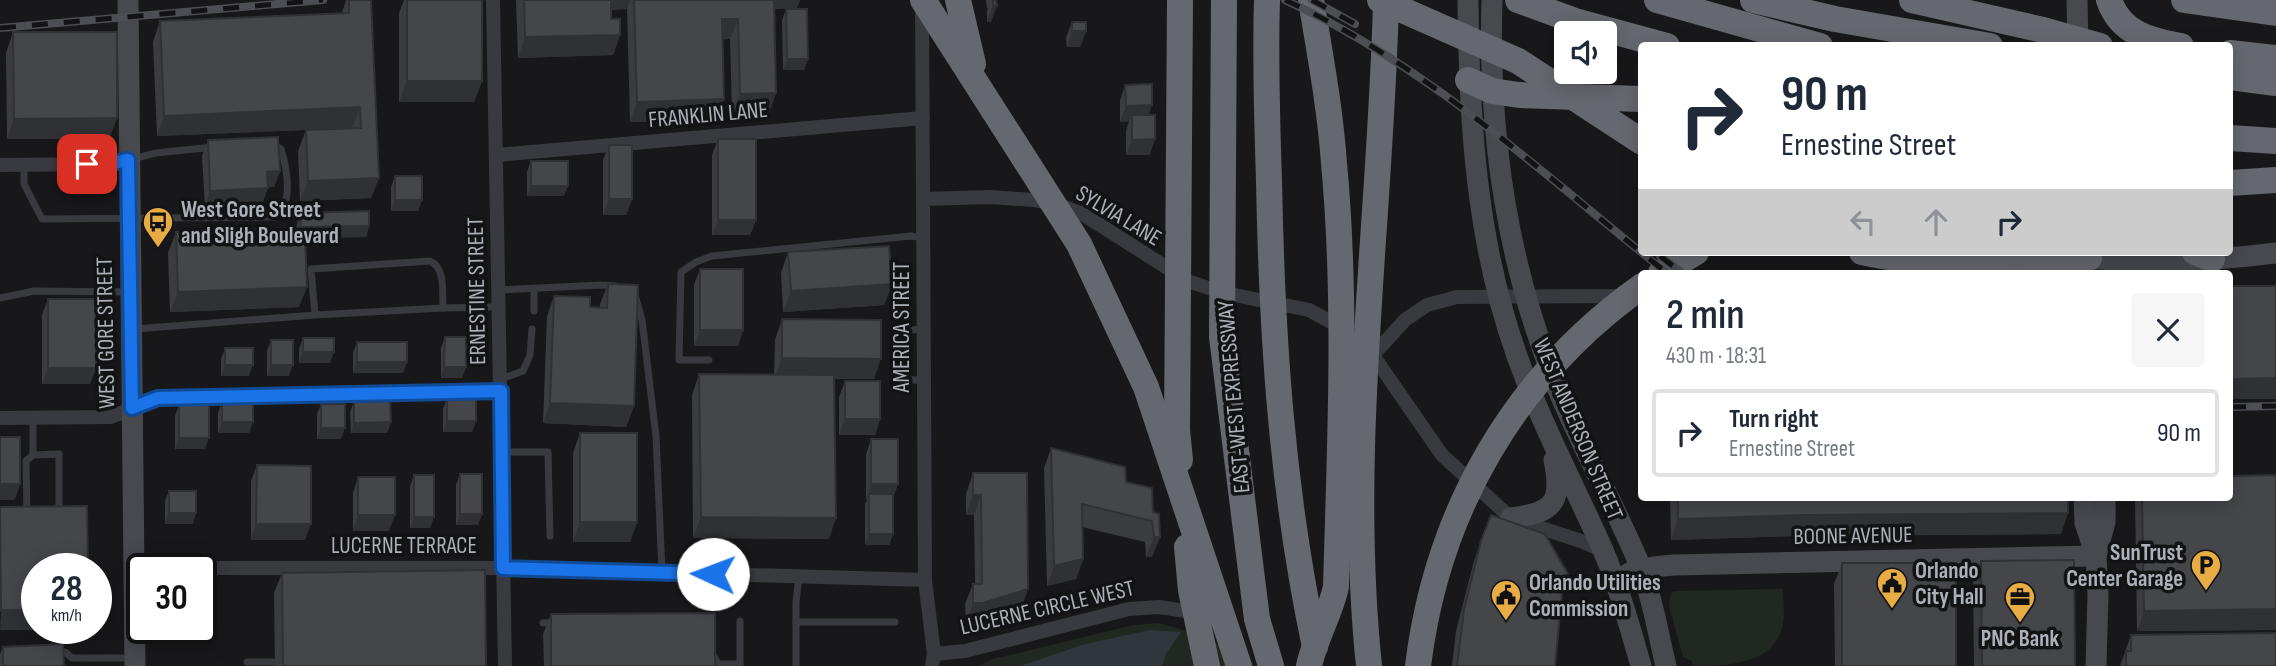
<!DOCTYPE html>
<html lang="en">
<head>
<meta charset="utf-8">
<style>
  :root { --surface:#fff; --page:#f6f6f7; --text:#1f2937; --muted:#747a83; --line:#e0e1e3 }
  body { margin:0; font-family:"Sofia Sans Condensed",sans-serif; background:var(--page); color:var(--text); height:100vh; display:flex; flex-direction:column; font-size:26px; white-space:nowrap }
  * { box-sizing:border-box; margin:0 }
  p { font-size:23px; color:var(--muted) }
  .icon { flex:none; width:38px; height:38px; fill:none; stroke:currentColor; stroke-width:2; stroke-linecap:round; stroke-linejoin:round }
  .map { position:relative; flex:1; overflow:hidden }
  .drawer { position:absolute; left:1638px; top:270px; width:595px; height:231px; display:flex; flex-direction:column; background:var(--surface); border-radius:7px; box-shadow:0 4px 18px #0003 }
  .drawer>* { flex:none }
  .banner { position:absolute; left:1638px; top:42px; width:595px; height:214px; border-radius:7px; box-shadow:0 4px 18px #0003; background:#fff; color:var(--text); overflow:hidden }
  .fabs { position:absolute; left:1554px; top:21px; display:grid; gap:14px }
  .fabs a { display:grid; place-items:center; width:63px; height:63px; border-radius:7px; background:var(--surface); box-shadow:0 4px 18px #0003; font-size:35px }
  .speed { position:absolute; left:21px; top:553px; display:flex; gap:14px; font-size:35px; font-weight:700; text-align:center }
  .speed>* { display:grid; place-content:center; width:91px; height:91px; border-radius:50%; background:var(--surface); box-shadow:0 4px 18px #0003; line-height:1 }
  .speed small { font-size:18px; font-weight:400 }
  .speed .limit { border:4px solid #111; border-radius:10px; background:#fff; color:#111 }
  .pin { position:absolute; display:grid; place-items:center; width:60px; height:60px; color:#fff; margin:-30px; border-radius:14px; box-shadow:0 4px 10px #0006 }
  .me { position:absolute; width:77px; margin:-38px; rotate:272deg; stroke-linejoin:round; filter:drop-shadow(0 0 5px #0008) }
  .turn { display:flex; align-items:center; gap:24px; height:147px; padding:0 28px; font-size:32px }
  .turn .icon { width:91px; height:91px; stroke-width:2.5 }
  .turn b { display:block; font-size:49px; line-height:60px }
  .lanes { display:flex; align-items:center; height:66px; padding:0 28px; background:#0003; justify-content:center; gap:35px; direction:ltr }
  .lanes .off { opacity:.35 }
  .round { display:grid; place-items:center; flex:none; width:74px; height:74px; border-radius:7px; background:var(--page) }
  .summary { display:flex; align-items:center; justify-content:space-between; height:119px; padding:0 28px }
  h1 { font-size:42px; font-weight:600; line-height:52px }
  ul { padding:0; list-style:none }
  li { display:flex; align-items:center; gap:21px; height:88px; margin:0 14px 10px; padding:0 14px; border:4px solid var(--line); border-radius:7px }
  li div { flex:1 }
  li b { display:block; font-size:26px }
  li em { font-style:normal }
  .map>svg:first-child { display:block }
  .green { fill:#202821 }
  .water { fill:#2f373d }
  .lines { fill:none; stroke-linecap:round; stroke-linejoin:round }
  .lane { stroke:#393a3f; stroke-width:7 }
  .street { stroke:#393a3f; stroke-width:14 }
  .secondary { stroke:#47494f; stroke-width:21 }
  .highway { stroke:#66686f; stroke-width:26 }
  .rail-casing { stroke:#4c4e54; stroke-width:8 }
  .rail { stroke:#131315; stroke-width:5; stroke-dasharray:16; stroke-linecap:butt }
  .wall { fill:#3b3c40 }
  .shaded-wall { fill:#303134 }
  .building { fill:#45464a; stroke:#303134; stroke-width:2 }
  .route-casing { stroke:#114b97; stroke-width:18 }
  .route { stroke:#1a73e8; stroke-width:12 }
  .labels { text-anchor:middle; stroke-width:7; stroke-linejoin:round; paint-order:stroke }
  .street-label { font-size:23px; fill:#abb0b9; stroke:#131315 }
  .poi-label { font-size:23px; font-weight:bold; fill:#abb0b9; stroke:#131315; text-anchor:start }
</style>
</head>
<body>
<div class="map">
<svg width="2276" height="666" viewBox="0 0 2276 666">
  <rect width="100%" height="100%" fill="#18181a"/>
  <g class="green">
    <path d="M1783 589C1783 600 1785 612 1783 623 1776 665 1727 666 1693 666L1692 661 1683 657 1669 606 1671 594 1674 591Z"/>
    <path d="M1158 623C1195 632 1225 646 1257 666H1162L1167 652 1081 645 1020 666H979L993 659 1134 625Z"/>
  </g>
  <polygon class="water" points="1150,630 1181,632 1167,652 1162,666 1020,666 1081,645"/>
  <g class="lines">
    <g class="lane">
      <polyline points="132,159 156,153 214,147"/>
      <path d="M24 165V184L42 219 275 217C294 204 287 168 281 149L271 143"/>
      <polyline points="534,289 534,311"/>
      <polyline points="499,290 602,285 615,286"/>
      <polyline points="635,295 642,320 656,436 662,572"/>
      <polyline points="0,298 34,291 128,292"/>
      <polyline points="443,308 498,307"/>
      <path d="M135 329 315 315 443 308C442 293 446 268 430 261L311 269 315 315"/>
      <polyline points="923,329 898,331 897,380 924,380"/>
      <polyline points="709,360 679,360 681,272 696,262 712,256 911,236 924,238"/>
      <polyline points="501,379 523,371 530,355 532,329"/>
      <polyline points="502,452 548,452 550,536"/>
      <polyline points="33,455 59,454 59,513"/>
      <polyline points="27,513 26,461 33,455 33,418"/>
      <polyline points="713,574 714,538"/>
      <polyline points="740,621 740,666"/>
      <polyline points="796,622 895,622"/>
      <polyline points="543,623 557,622"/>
      <polyline points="54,651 65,652 72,658 134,658"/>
      <polyline points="712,653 718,664 740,664"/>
      <polyline points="247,662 275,662"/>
      <polyline points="796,666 796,602 799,577"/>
    </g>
    <g class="street">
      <polyline points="493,0 505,666"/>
      <polyline points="922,7 925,580 934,654 932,666"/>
      <polyline points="497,155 923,118"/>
      <polyline points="0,165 108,164 128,160"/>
      <polyline points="924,199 990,197 1034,200 1059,205 1081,213 1188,281 1220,292 1309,310 1344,329"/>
      <polyline points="1368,348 1442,455 1511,518 1581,541 1603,551"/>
      <polyline points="1373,355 1405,320 1427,305 1457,297 1627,296"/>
      <polyline points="0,418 111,417 158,398 501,391"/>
      <polyline points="134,568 503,568 925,580"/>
      <polyline points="934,654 965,651 1129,609 1159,607 1186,611 1199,616"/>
    </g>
    <g class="secondary">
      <polyline points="128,0 135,666"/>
      <path d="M1468 0C1469 121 1476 241 1517 356 1541 423 1574 485 1603 550 1619 588 1630 627 1641 666"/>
      <path d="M1492 0C1488 127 1506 256 1552 375 1578 441 1614 503 1641 568 1653 599 1658 634 1666 666"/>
      <polyline points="2077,0 2078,46"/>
      <path d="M2089 258C2151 264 2214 261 2276 253"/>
      <polyline points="2084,497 2085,523 2096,556 2098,594 2096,666"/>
      <path d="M1511 518C1553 513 1563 503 1554 460"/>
      <polyline points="2096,556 2105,522 2105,497"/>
      <polyline points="1629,573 1654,567 1673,565 2096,556"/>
    </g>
    <g class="highway">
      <polyline points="923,0 1079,244 1146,387 1239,666"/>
      <polyline points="958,0 973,64"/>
      <polyline points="1180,0 1177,430 1180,460"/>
      <polyline points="1224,0 1222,337 1257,619 1271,666"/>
      <path d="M1267 0C1265 60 1267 121 1269 181 1272 341 1282 491 1315 647"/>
      <polyline points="1380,0 1518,61 1642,142"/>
      <polyline points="1518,0 1575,21 1667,46"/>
      <polyline points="1657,0 1820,46"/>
      <polyline points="1753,0 1835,19 1990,46"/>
      <polyline points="1912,0 2043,30 2100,46"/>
      <path d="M2109 0C2120 33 2150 41 2181 46"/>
      <polyline points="2184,0 2276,13"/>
      <polyline points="2230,53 2276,58"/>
      <polyline points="2230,77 2276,83"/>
      <polyline points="1468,80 1492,91 1519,95 1642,99"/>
      <polyline points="2230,138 2276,141"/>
      <polyline points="2230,183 2276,180"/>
      <path d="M1862 252C1893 259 1923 262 1955 264 1983 266 2023 260 2048 273"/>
      <polyline points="2195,252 2212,259"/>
      <polyline points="2023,257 2089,258"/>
      <polyline points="1661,273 1696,252"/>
      <polyline points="1187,547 1191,590 1207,666"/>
      <path d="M1309 666C1315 638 1330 614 1336 587 1340 446 1347 303 1334 163 1330 108 1320 54 1311 0"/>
      <path d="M1369 666C1346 445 1381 221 1386 0"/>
      <path d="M1418 666C1437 511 1514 377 1642 286"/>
    </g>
    <g class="rail-casing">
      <g id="rail">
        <path d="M1285 0C1428 65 1545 176 1667 273"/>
        <polyline points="1312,0 1355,24"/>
        <polyline points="0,28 323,0"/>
        <polyline points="1660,256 1682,273"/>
        <polyline points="2230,407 2276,406"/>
      </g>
    </g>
    <use href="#rail" class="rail"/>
  </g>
  <g class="wall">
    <polygon points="346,0 371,0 379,178 371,198 300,201 298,151 306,130 352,128 157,136 153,42 160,21 342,13"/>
    <polygon points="404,0 482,0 482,81 474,102 399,102 399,13"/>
    <polygon points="516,0 800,0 797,8 774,9 776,93 769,113 732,114 730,39 723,39 724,99 717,120 630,122 627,9 611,10 611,19 620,35 613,55 518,58"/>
    <polygon points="986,0 996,0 991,22 987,22 987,11 988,8 987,8"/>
    <polygon points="786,9 808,59 804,70 783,70 782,20"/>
    <polygon points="1072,22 1086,31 1080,47 1067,47 1066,38"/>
    <polygon points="13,32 117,118 109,139 7,139 6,53"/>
    <polygon points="1125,85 1149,115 1150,155 1126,155 1126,131 1129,121 1120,122 1120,101"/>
    <polygon points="718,139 756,220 750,235 712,235 712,155"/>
    <polygon points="208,140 280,171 274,187 268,187 262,204 205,207 202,156"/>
    <polygon points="609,145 632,199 626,215 603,215 603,160"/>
    <polygon points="531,161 564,196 527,196 527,172"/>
    <polygon points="395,176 422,200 418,211 391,211 391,187"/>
    <polygon points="300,213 369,226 366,237 305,238 299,307 170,312 168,253 176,232 297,228 297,223"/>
    <polygon points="788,252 892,284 884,305 783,312 781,273"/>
    <polygon points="700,269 743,330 738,346 694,346 694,285"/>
    <polygon points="608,284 634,406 626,427 543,423 547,316 554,296 590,307 600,308 600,304"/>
    <polygon points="48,299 96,368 90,384 42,384 42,315"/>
    <polygon points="782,319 874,379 834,379 829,539 693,538 692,395 699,374 774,375 775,340"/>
    <polygon points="445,337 466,367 462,378 441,378 441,348"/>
    <polygon points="303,338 330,363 299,363 299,349"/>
    <polygon points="271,340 289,376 267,376 267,351"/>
    <polygon points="357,342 403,373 353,373 353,353"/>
    <polygon points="225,348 249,376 221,376 221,359"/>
    <polygon points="845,381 880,419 875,435 839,435 839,397"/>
    <polygon points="447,398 476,421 472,432 443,432 443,409"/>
    <polygon points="222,402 249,433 218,433 218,413"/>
    <polygon points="354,402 391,422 387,433 351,433 350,412"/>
    <polygon points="321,404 341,439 317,439 317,414"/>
    <polygon points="179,405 205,449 175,449 175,416"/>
    <polygon points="580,433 637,522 630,542 573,542 573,453"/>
    <polygon points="871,439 898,484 893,498 893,534 889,545 865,545 865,505 867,500 866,500 866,455"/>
    <polygon points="1051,448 1126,482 1153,512 1160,537 1152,557 1146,557 1145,542 1082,527 1083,559 1076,579 1047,586 1044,468"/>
    <polygon points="257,465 305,540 251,540 251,481"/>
    <polygon points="973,473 1021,610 976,623 966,623 965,604 973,584 975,584 974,515 966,515 966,494"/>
    <polygon points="460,474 482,514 478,525 456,525 456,485"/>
    <polygon points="414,475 430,528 410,528 410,486"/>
    <polygon points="2276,475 2276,630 2137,631 2135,497 2230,497"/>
    <polygon points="358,477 389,531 353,531 353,493"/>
    <polygon points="169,491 193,524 165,524 165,501"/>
    <polygon points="1670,497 2068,497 2061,534 1796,536 1671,540"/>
    <polygon points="1491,515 1562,593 1555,666 1452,666 1456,631 1474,561"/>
    <polygon points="1981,561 2075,666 1974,666 1973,581"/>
    <polygon points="1842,563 1956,666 1835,666 1834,584"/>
    <polygon points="282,573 486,666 275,666 274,593"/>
    <polygon points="551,614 715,666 544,666 543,634"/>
    <polygon points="2131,635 2276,666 2120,666"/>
    <polygon points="3,647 64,666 0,666 0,654"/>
  </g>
  <g class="shaded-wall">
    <polygon points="606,0 630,0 627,9 603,10"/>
    <polygon points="769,0 800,0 797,8 766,9"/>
    <polygon points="993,6 997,6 991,22 987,22"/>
    <polygon points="722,19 738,19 730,39 715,40"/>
    <polygon points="1072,31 1086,31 1080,47 1067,47"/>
    <polygon points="620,35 613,55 518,58 525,37"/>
    <polygon points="787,59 808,59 804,70 783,70"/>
    <polygon points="407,81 482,81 474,102 399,102"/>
    <polygon points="776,93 769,113 732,114 740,94"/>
    <polygon points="724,99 717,120 630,122 637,102"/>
    <polygon points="1152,105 1147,120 1132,115 1129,121 1120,122 1126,106"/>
    <polygon points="360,107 352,128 157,136 164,116"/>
    <polygon points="117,118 109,139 7,139 14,119"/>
    <polygon points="1155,139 1150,155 1126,155 1132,140"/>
    <polygon points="280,171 274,187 262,188 267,172"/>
    <polygon points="379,178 371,198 300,201 308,181"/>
    <polygon points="531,186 568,186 564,196 527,196"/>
    <polygon points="268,188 262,204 205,207 210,191"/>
    <polygon points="609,199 632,199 626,215 603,215"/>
    <polygon points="395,200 422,200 418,211 391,211"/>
    <polygon points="718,220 756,220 750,235 712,235"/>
    <polygon points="369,226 366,237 297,238 301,227"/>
    <polygon points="892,284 884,305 783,312 791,291"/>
    <polygon points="307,287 299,307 170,312 178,292"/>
    <polygon points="700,330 743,330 738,346 694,346"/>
    <polygon points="303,352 334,352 330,363 299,363"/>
    <polygon points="782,358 881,359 874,379 774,378"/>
    <polygon points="357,362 407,362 403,373 353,373"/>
    <polygon points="225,365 253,365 249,376 221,376"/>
    <polygon points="271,365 293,365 289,376 267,376"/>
    <polygon points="444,367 466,367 462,378 441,378"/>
    <polygon points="48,368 96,368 90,384 42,384"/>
    <polygon points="2276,378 2276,399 2230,399 2230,379"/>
    <polygon points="550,403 634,406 626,427 543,423"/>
    <polygon points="845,419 880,419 875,435 839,435"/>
    <polygon points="447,421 476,421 472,432 443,432"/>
    <polygon points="222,422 253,422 249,433 218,433"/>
    <polygon points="391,422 387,433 351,433 354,423"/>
    <polygon points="321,428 345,428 341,439 317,439"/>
    <polygon points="179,438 209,438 205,449 175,449"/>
    <polygon points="0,484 20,484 15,500 0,500"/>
    <polygon points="871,484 898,484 892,500 869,494 867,500 866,500"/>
    <polygon points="973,495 981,495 974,515 966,515"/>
    <polygon points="169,513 196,513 193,524 165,524"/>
    <polygon points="2068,513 2061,534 1796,536 1671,540 1678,519 1804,515"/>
    <polygon points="460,514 482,514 478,525 456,525"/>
    <polygon points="358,515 395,515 389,531 353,531"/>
    <polygon points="414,517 434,517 430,528 410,528"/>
    <polygon points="701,517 836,518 829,539 693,538"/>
    <polygon points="580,522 637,522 630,542 573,542"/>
    <polygon points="256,524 311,524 305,540 251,540"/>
    <polygon points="869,534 893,534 889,545 865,545"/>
    <polygon points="1154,537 1160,537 1152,557 1146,557"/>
    <polygon points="1083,559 1076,579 1047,586 1054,566"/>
    <polygon points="1028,589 1021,610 976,623 966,623 973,603"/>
    <polygon points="2276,609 2276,630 2137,631 2144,611"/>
    <polygon points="1,610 37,610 37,628 81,628 80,630 0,630"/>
  </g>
  <g class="building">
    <polygon points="349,0 371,0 379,178 308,181 306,130 361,128 360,107 164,116 160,21 349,13"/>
    <rect x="407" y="0" width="75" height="81"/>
    <polygon points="524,0 611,0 611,19 620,19 620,35 525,37"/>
    <polygon points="634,0 774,0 776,93 740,94 738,19 722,19 724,99 637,102"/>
    <polygon points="993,0 996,0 997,6 993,6"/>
    <polygon points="786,9 807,9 808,59 787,59"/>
    <rect x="1072" y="22" width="14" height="9"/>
    <polygon points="13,32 117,32 117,118 14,119"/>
    <polygon points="1152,84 1152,105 1126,106 1125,85"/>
    <polygon points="1132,115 1155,115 1155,139 1132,140"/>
    <polygon points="278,137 280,171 267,172 268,188 210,191 208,140"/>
    <rect x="718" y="139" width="38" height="81"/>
    <rect x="609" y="145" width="23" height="54"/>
    <rect x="531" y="161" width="37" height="25"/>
    <rect x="395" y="176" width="27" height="24"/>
    <polygon points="369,211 369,226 301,227 300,213"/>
    <polygon points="299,228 299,237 305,236 307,287 178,292 176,232"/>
    <polygon points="889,246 892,284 791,291 788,252"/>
    <rect x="700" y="269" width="43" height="61"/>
    <polygon points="608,284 638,285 634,406 550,403 554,296 590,297 590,307 607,308"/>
    <polygon points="2230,286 2276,286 2276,378 2230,379"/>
    <rect x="48" y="299" width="48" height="69"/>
    <polygon points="782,319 881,320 881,359 782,358"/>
    <polygon points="445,337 466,337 466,367 444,367"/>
    <rect x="303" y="338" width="31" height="14"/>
    <rect x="271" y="340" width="22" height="25"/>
    <rect x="357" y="342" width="50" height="20"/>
    <rect x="225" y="348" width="28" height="17"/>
    <polygon points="699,374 834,375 836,518 701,517"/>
    <rect x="845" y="381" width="35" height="38"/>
    <rect x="447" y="398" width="29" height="23"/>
    <polygon points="390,401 391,422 354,423 354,402"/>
    <rect x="222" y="402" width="31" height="20"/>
    <rect x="321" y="404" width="24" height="24"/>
    <rect x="179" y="405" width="30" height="33"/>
    <rect x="580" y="433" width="57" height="89"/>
    <rect x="0" y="437" width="20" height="47"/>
    <rect x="871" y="439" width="27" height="45"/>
    <polygon points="1051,448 1125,467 1126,482 1152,488 1153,512 1159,514 1160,537 1154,537 1152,521 1082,504 1083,559 1054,566"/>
    <polygon points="257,465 311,466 311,524 256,524"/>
    <polygon points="973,473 1027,473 1028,589 983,603 973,603 973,584 982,584 981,495 973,495"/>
    <rect x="460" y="474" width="22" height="40"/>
    <rect x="414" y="475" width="20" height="42"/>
    <polygon points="2276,475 2276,609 2144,611 2142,497 2230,497 2230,476"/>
    <rect x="358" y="477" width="37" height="38"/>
    <rect x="169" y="491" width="27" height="22"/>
    <rect x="869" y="494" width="24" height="40"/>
    <polygon points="1678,497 2068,497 2068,513 1804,515 1678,519"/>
    <polygon points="87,506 88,569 37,569 37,610 1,610 0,507"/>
    <polygon points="1491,515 1545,534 1568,574 1562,593 1555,666 1457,666 1464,610 1481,541"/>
    <polygon points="2074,560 2075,666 1982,666 1981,561"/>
    <rect x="1842" y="563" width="114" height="103"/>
    <polygon points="485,570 486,666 283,666 282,573"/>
    <polygon points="715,613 715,666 551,666 551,614"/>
    <polygon points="2276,633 2276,666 2126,666 2126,651 2131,651 2131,635"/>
    <polygon points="63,644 64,666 3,666 3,647"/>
  </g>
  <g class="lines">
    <g class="route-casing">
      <polyline id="route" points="87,164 108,164 128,160 132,408 158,398 501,391 503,568 713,574"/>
    </g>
    <use href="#route" class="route"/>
  </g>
  <defs>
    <g id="bus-pin" transform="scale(1.575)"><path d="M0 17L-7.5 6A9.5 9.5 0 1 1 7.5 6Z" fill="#e7ac43" stroke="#131315"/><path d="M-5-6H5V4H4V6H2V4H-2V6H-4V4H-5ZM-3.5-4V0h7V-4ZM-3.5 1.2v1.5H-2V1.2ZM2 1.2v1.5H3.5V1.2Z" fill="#111"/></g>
    <g id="parking-pin" transform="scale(1.575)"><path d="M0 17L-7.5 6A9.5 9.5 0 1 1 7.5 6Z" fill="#e7ac43" stroke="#131315"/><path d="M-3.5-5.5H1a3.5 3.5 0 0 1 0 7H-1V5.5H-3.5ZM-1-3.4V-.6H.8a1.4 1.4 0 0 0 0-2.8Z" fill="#111"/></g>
    <g id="civic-pin" transform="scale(1.575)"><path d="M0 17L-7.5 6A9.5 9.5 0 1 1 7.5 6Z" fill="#e7ac43" stroke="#131315"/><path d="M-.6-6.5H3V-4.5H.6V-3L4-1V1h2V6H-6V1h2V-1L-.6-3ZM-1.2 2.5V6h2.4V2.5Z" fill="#111"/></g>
    <g id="office-pin" transform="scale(1.575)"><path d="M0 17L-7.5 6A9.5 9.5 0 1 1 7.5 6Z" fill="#e7ac43" stroke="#131315"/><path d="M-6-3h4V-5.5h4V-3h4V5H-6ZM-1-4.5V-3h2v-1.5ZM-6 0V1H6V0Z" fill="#111"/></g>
  </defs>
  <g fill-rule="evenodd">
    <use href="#bus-pin" x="158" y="222"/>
    <use href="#parking-pin" x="2206" y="565"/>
    <use href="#civic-pin" x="1892" y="583"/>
    <use href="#civic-pin" x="1506" y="595"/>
    <use href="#office-pin" x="2020" y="597"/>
  </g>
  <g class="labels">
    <g class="street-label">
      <text transform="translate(708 114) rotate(-5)" y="8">FRANKLIN LANE</text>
      <text transform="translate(1119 215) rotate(31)" y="8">SYLVIA LANE</text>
      <text transform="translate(476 291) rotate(-91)" y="8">ERNESTINE STREET</text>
      <text transform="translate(901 327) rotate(-90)" y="8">AMERICA STREET</text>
      <text transform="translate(105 333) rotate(-91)" y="8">WEST GORE STREET</text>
      <text transform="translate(1233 397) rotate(-95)" y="8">EAST-WEST EXPRESSWAY</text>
      <text transform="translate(1579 429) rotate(67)" y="8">WEST ANDERSON STREET</text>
      <text transform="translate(1853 535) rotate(-1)" y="8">BOONE AVENUE</text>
      <text x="404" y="553">LUCERNE TERRACE</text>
      <text transform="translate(1047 607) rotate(-13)" y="8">LUCERNE CIRCLE WEST</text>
    </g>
    <g class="poi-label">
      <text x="181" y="217">West Gore Street<tspan x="181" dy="26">and Sligh Boulevard</tspan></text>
      <text x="2183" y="560" text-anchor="end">SunTrust<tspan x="2183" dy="26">Center Garage</tspan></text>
      <text x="1915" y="578">Orlando<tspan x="1915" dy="26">City Hall</tspan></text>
      <text x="1529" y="590">Orlando Utilities<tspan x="1529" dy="26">Commission</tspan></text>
      <text x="2020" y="646" text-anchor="middle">PNC Bank</text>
    </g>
  </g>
</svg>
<div class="fabs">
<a><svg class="icon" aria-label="sound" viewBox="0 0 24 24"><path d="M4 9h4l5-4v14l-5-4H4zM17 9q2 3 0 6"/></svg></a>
</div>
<div class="speed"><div>28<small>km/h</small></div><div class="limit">30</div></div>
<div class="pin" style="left:87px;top:164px;background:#d93025"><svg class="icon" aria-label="arrive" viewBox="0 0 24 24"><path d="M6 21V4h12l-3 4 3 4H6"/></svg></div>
<svg class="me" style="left:713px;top:574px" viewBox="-20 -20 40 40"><circle r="19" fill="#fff"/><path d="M0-13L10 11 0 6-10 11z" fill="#1a73e8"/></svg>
<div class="banner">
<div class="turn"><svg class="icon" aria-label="right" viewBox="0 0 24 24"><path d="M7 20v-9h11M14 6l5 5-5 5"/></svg><div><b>90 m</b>Ernestine Street</div></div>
<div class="lanes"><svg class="icon off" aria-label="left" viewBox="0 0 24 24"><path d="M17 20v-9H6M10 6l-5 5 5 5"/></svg><svg class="icon off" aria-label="ahead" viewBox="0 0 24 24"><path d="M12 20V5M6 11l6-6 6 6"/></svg><svg class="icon" aria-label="right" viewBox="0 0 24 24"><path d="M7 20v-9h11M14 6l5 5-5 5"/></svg></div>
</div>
<section class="drawer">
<div class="summary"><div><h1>2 min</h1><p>430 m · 18:31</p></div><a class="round"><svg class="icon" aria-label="close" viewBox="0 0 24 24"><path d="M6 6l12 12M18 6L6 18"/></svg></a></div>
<ul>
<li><svg class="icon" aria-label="right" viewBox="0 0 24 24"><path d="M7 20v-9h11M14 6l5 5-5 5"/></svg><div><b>Turn right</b><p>Ernestine Street</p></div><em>90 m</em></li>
</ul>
</section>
</div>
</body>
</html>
